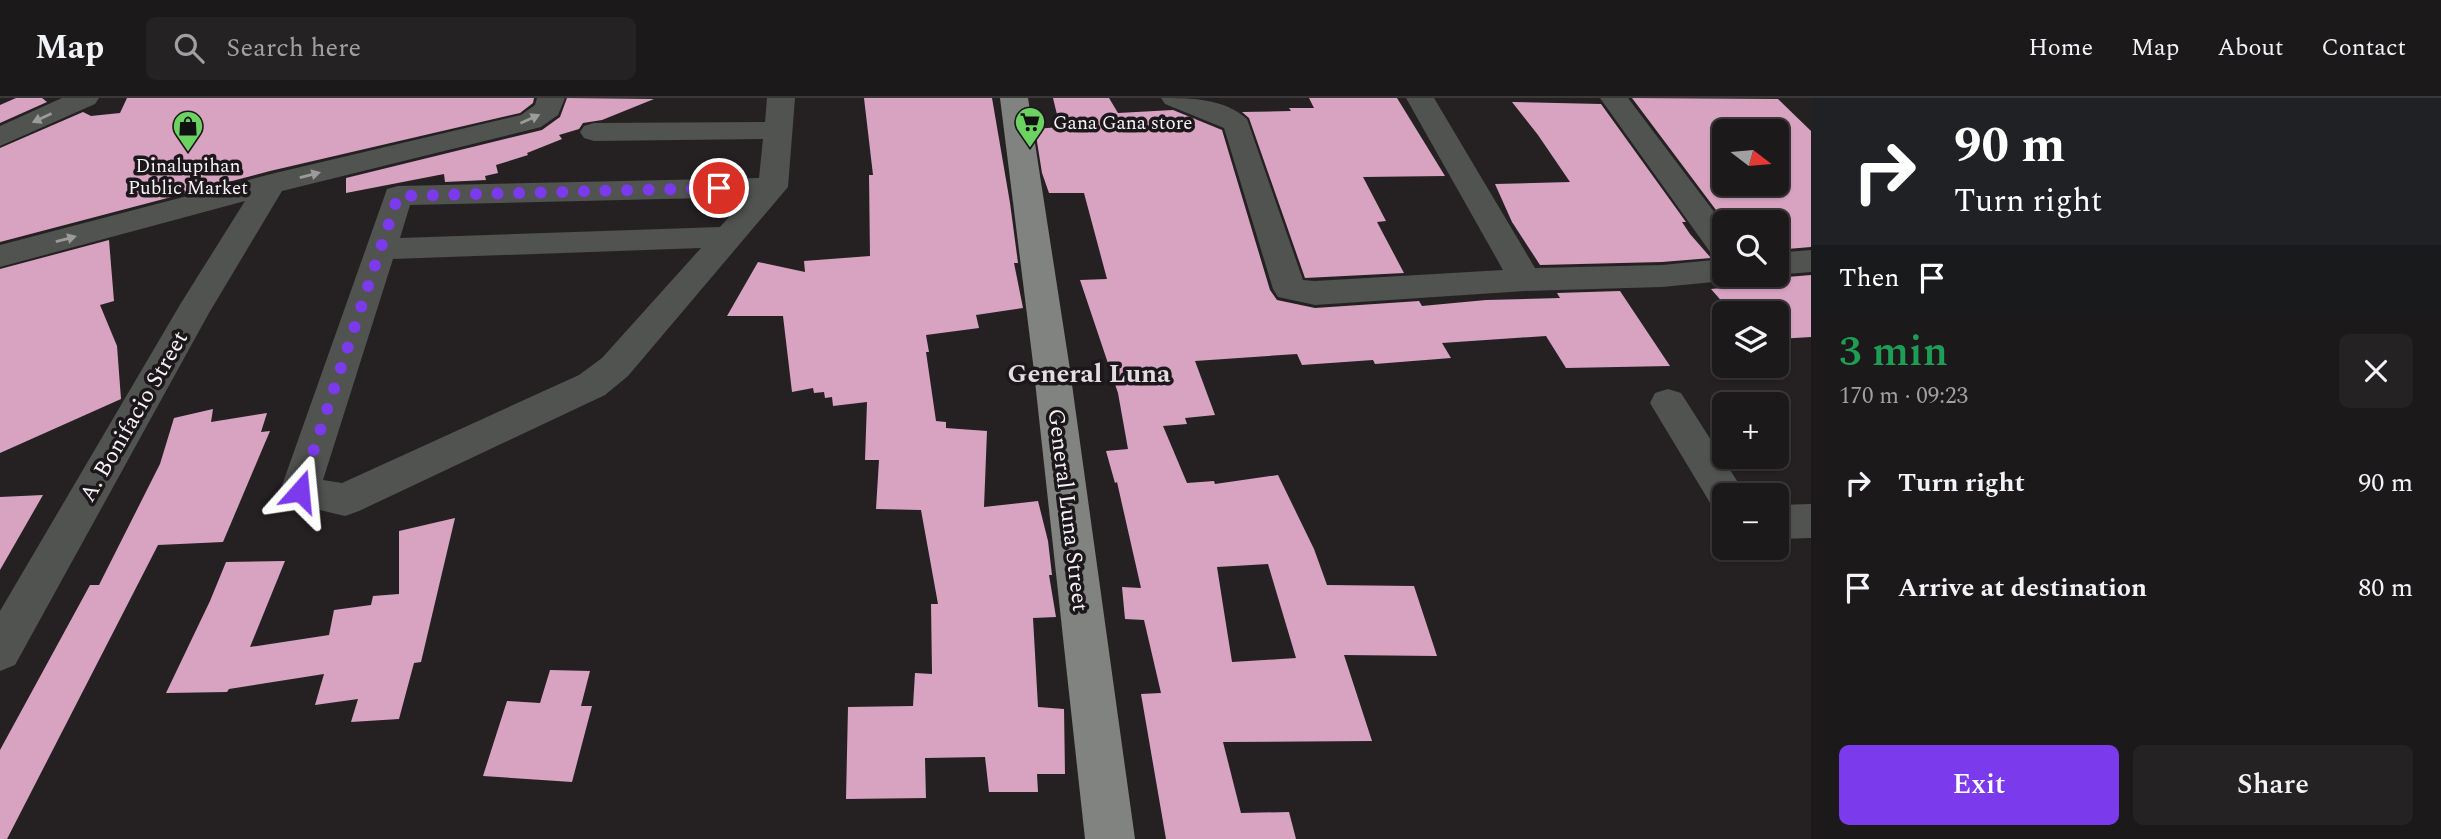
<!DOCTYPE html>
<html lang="en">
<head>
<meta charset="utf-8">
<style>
  :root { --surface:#1c191a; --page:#252223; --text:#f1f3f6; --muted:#a0a0a2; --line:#3a3839; --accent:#7c3aed }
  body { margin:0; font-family:Spectral,serif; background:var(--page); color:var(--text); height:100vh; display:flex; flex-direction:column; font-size:26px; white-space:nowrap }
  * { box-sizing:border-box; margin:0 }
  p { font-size:23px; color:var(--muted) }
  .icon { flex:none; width:38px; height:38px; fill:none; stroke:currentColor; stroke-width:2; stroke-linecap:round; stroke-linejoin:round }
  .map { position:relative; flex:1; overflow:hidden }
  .side { display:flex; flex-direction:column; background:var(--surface); width:630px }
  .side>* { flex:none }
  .top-card { background:#202124; color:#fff; overflow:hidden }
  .needle { width:46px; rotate:106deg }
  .buttons { position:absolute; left:1712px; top:21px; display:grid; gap:14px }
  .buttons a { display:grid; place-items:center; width:77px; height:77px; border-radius:10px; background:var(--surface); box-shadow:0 2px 5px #0004,0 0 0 2px var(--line); font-size:35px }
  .pin { position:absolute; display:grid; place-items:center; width:60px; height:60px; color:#fff; margin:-30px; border:4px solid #fff; border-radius:50%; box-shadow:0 2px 7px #0007 }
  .me { position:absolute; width:77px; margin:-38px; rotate:18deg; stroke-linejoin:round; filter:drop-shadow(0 0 5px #0008) }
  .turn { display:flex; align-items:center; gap:24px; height:147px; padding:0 28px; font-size:32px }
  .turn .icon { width:91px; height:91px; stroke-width:2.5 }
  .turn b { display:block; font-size:49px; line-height:60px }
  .then { display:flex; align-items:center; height:66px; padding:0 28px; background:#0003; gap:14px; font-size:26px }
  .round { display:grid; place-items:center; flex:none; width:74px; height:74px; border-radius:10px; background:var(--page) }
  .headline { display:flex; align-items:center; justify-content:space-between; height:119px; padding:0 28px }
  h1 { font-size:42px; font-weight:600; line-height:52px; color:#1e9e55 }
  .cta { display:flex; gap:14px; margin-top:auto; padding:14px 28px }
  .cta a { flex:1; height:80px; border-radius:10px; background:var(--accent); color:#fff; font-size:28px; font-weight:600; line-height:80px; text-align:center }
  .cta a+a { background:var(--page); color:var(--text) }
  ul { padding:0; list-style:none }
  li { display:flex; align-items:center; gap:21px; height:105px; padding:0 28px }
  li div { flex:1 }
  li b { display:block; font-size:26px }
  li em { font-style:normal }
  header { display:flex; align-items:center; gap:42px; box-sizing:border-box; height:98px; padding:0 35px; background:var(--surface); border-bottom:2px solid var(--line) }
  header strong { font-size:33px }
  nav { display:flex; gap:38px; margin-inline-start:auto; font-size:24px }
  .search { width:490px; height:63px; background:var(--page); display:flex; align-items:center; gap:18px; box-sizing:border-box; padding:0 24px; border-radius:10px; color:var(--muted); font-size:26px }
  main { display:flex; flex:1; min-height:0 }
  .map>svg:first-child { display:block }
  .building { fill:#d8a3c1; fill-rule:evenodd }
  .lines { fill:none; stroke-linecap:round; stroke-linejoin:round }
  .minor { fill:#515351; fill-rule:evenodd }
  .major { fill:#80837f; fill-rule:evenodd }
  .oneway { fill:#9c9b9b }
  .route { stroke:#7c3aed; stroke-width:12; stroke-dasharray:0 21.6 }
  .labels { text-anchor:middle; stroke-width:7; stroke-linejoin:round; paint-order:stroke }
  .far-poi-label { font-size:19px; fill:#f7f3f5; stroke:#1c171a; text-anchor:start }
  .street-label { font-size:23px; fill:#f7f3f5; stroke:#1c171a }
  .quarter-label { font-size:26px; font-weight:bold; fill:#e3dce0; stroke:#1c171a }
</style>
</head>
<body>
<header>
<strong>Map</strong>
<div class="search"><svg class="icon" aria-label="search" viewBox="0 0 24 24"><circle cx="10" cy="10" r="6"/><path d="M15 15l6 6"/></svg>Search here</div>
<nav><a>Home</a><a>Map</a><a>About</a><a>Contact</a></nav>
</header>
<main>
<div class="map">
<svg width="1811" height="741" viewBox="0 0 1811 741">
  <rect width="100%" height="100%" fill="#252123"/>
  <g class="building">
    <polygon points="16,0 42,0 47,4 0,25 0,7"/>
    <polygon points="127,0 534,0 533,5 520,15 270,73 0,144 0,50 83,14 91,18 120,15"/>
    <polygon points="567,0 654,1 602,22 583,25 579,31 559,37 562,41 527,55 528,57 496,67 498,75 485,78 486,82 445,84 444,76 346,95 346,80 542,32 560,19"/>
    <polygon points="864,0 992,0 1010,105 1018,165 1014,165 1023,210 976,217 979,230 926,237 929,254 926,254 936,323 946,324 946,330 987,333 984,409 1038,403 1048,443 1052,477 1049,477 1056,519 1033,520 1038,609 1064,611 1065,676 1037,676 1038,694 989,694 985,659 925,660 926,700 846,701 848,609 913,608 915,575 932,576 931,506 938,506 921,412 876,411 879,362 865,362 867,304 833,308 832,299 825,300 824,294 814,295 813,290 792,294 783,218 727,218 758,164 805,174 804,163 870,158 869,77 873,77"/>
    <path d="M1053 0H1109L1118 15 1173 12 1222 32 1270 192 1277 202 1315 210 1419 203 1422 208 1486 202 1560 200 1557 195 1620 193 1670 268 1566 270 1546 238 1442 245 1451 260 1375 266 1373 262 1302 267 1297 256 1195 263 1215 317 1185 320 1187 326 1163 328 1187 385 1214 383 1215 386 1278 377 1314 451 1327 487 1414 488 1437 558 1344 557 1372 643 1223 644 1241 715 1289 714 1296 741H1166L1141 596 1161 595 1144 522 1125 521 1122 489 1141 490 1117 384 1115 385 1106 353 1128 351 1118 295 1080 182 1107 181 1084 95H1049L1042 75 1035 31 1060 29ZM1268 466 1296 560 1232 564 1217 469Z"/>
    <polygon points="1309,0 1397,0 1445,78 1363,79 1386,123 1377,124 1404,175 1305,180 1249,20 1242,14 1291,13 1289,10 1314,10"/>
    <path d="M1632 0 1778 1 1811 33V149L1776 152V124H1725ZM1724 33H1776V86H1724Z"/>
    <polygon points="1512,4 1601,6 1686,124 1682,124 1690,136 1711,160 1662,164 1540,167 1512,124 1495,86 1570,84 1538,37"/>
    <polygon points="109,142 114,203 100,207 117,248 121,301 0,355 0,171"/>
    <polygon points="1811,177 1811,239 1776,241 1776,215 1732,215 1711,191 1776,185 1776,180"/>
    <polygon points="213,311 211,324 267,315 261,334 270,333 223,444 158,447 7,741 0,741 0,652 90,487 99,487 160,366 174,320"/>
    <polygon points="43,397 0,472 0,399"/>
    <polygon points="455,420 421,564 414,565 399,621 351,624 358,601 315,607 324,576 229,591 227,594 166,595 210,503 226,464 285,463 250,549 329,537 334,512 371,507 373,498 399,496 399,433"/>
    <polygon points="550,572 590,573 581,608 592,608 572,684 483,678 507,603 540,605"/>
  </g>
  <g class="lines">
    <g class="minor">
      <polygon points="62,0 99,0 95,6 0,48 0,28"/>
      <polygon points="537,0 565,0 558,17 541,29 282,93 209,215 15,567 0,573 0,513 181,205 245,103 0,169 0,147 271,76 521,17 535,7"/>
      <path d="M767 0H795L788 89 628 278 605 297 359 413 345 418 286 404 280 393 387 91 398 88 759 80 763 41 594 43 584 40 580 34 584 28 594 25 765 24ZM747 99 720 129 400 140 410 107ZM701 150 602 260 579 277 342 385 323 382 393 161Z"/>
      <path d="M1161 0C1191 0 1223 0 1247 21L1303 182 1315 183 1503 172 1406 0H1434L1535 170 1662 167 1724 161V177H1737L1724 183 1662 189 1525 193 1315 207 1278 199 1273 191 1224 30 1165 6Z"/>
      <polygon points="1600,0 1628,0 1724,127 1724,161 1713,158"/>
      <polygon points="1811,152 1811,174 1776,177 1775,177 1776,155"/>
      <polygon points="1668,291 1681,295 1746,397 1724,397 1724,412 1712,408 1650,305 1655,295"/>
      <polygon points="1811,406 1811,440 1776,441 1776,407"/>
    </g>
    <polygon class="major" points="1000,0 1028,0 1069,265 1135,741 1085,741 1033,265"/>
  </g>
  <defs><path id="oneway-solid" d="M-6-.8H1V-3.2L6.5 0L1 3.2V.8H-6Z" transform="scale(1.75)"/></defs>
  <g class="oneway">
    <use href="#oneway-solid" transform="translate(42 20) rotate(155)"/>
    <use href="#oneway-solid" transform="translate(530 21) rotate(-24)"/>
    <use href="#oneway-solid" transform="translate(310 77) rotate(-14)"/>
    <use href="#oneway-solid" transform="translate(66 141) rotate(-15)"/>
  </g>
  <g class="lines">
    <polyline class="route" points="300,393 398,98 719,90"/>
  </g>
  <defs>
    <g id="supermarket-pin" transform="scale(1.575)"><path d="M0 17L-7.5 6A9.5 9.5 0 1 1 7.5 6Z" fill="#6cd362" stroke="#1c171a"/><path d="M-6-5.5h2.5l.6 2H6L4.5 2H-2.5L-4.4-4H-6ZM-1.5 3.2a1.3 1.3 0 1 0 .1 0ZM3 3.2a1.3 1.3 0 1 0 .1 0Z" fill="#111"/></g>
    <g id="shop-pin" transform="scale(1.575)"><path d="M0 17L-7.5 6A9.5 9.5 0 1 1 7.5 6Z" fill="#6cd362" stroke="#1c171a"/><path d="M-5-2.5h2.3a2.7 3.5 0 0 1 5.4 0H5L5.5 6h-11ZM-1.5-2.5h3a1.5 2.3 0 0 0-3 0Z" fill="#111"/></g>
  </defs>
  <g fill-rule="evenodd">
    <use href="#supermarket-pin" x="1030" y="24"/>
    <use href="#shop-pin" x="188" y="28"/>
  </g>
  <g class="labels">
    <g class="far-poi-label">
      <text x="1053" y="31">Gana Gana store</text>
      <text x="188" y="74" text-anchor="middle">Dinalupihan<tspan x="188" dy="22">Public Market</tspan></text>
    </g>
    <g class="street-label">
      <text transform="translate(133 318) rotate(-60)" y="8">A. Bonifacio Street</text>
      <text transform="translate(1069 412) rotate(83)" y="8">General Luna Street</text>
    </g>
    <g class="quarter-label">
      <text x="1089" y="284">General Luna</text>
    </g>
  </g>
</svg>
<div class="buttons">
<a><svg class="needle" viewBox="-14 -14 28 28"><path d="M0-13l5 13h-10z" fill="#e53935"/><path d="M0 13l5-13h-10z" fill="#a0a0a2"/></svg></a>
<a><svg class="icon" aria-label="search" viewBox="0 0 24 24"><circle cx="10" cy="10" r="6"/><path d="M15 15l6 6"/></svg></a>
<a><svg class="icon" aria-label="layers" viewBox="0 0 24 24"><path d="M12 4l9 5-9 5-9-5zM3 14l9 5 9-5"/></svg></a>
<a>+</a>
<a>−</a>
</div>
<div class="pin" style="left:719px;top:90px;background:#d93025"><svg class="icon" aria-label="arrive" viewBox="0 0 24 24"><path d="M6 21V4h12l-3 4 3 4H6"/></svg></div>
<svg class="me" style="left:300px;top:393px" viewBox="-20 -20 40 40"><path d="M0-17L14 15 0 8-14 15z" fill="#7c3aed" stroke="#fff" stroke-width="4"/></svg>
</div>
<section class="side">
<div class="top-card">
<div class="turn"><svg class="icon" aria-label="right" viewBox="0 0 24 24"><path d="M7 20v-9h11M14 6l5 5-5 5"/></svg><div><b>90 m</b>Turn right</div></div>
<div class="then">Then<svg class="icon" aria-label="arrive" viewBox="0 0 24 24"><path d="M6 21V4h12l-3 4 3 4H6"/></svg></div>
</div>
<div class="headline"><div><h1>3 min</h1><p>170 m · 09:23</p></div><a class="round"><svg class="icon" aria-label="close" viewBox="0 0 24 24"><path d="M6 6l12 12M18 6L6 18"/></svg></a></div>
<ul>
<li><svg class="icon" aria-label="right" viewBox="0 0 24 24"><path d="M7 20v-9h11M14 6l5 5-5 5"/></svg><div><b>Turn right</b></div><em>90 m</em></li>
<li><svg class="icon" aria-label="arrive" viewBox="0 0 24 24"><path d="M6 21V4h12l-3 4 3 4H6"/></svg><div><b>Arrive at destination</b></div><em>80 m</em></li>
</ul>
<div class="cta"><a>Exit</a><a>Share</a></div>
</section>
</main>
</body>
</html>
